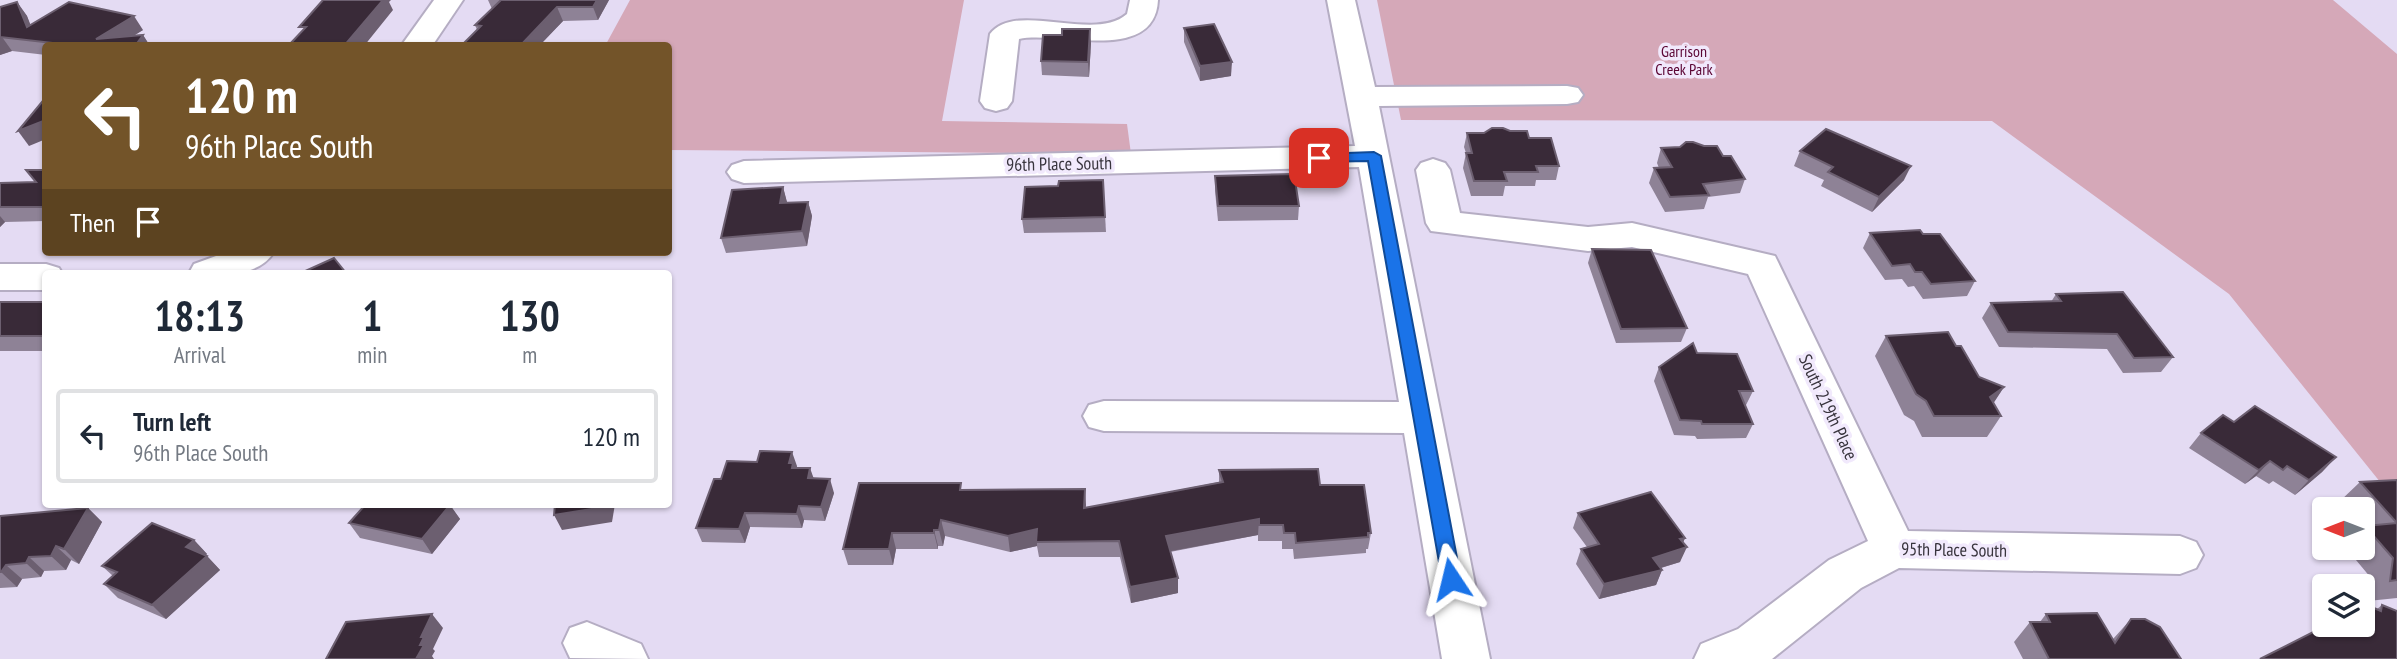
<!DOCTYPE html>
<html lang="en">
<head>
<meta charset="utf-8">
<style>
  :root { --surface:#fff; --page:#f6f6f7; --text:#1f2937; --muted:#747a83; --line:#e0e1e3 }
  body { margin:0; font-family:"PT Sans Narrow",sans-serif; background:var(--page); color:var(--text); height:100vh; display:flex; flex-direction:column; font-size:26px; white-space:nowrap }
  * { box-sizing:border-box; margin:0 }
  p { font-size:23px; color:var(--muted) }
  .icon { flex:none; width:38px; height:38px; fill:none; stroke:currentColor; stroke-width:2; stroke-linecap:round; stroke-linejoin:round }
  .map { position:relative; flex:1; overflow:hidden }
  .panel { position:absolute; left:42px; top:270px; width:630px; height:238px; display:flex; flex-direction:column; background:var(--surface); border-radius:7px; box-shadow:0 2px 5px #0004 }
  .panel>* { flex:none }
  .top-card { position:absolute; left:42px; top:42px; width:630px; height:214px; border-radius:7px; box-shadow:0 2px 5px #0004; background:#735429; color:#fff; overflow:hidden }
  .needle { width:46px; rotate:270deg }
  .tools { position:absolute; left:2312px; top:497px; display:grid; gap:14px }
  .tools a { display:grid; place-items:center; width:63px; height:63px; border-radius:7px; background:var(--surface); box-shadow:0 2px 5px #0004; font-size:35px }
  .pin { position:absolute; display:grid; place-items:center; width:60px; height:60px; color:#fff; margin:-30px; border-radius:14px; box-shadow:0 4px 10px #0006 }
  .me { position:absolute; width:77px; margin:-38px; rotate:350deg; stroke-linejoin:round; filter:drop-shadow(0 0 5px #0008) }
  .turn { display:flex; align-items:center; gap:24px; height:147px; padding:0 28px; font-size:32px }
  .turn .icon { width:91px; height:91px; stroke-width:2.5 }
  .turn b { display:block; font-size:49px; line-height:60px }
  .then { display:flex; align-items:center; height:66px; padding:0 28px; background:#0003; gap:14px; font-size:26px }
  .eta { display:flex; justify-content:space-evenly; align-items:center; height:119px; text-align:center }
  .eta b { font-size:42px; font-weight:700; line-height:49px }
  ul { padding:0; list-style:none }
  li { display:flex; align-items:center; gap:21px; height:94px; margin:0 14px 10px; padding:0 14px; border:4px solid var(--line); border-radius:7px }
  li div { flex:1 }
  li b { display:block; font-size:26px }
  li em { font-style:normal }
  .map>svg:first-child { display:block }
  .green { fill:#d5a8b8 }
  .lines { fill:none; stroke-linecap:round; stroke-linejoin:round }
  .minor-casing { stroke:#b5adc3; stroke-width:4 }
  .minor { fill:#fff; fill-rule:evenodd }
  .wall { fill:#8e8296 }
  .shaded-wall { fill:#6c5f70 }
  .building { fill:#392a38; stroke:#6c5f70; stroke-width:2 }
  .route { fill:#1a73e8; stroke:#114b97; stroke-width:2 }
  .labels { text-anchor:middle; stroke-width:7; stroke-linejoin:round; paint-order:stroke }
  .far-park-label { font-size:16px; fill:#5a0433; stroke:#f1e9fc }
  .street-label { font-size:18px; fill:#38343d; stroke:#f1e9fc }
</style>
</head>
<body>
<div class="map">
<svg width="2397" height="659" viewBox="0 0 2397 659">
  <rect width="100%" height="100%" fill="#e4dbf3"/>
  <g class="green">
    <polygon points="630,0 964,0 942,121 1127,124 1131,154 669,150 668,46 605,46"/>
    <polygon points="1377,0 2333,0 2397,54 2397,503 2229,294 1992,121 1401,120"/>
  </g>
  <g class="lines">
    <g class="minor-casing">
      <g id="minor">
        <polygon points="434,0 463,0 432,46 401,46"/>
        <path d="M1130 0H1158C1155 65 1056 30 1019 39L1012 101 1007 108 996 111 985 108 980 101 990 34C1016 0 1094 43 1127 14Z"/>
        <polygon points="1327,0 1355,0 1375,87 1567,86 1578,88 1583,95 1578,102 1567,104 1379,106 1490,659 1442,659 1404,433 1104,431 1089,427 1083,416 1089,405 1104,401 1399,402 1359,167 744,183 732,179 727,172 732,165 744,161 1355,146"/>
        <polygon points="1433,159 1445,163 1450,170 1460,213 1588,227 1632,223 1775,256 1908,531 2180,536 2196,542 2203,555 2196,568 2180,574 1899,568 1861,588 1772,659 1694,659 1701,644 1738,629 1829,560 1868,541 1748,274 1632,247 1588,251 1431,231 1426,223 1416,170 1421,163"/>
        <path d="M227 252H274C256 280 218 273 189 273L194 264Z"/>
        <polygon points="0,264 46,264 59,268 62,273 46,273 46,290 0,290"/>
        <polygon points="587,622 641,644 648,659 570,658 563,643 570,628"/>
      </g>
    </g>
    <use href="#minor" class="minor"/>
  </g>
  <g class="wall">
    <polygon points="488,0 609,0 598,20 563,21 539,46 461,46 477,30 475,25 492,9"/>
    <polygon points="17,2 27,16 30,25 143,30 133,36 143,35 150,46 46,46 46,55 12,51 0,55 0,7"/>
    <polygon points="1184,28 1231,76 1200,81 1184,42"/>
    <polygon points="1091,43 1089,77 1042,75 1041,61"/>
    <polygon points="1467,133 1529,138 1559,166 1556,180 1536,180 1535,186 1505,186 1503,196 1471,196 1463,168 1466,153 1464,147"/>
    <polygon points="1661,148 1723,156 1745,179 1740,193 1708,197 1704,209 1665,212 1649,183 1654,168 1659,168 1657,163"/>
    <polygon points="1800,151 1904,180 1872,212 1821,186 1824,180 1794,166"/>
    <polygon points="46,170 46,221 5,222 0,227 0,183 36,182"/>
    <polygon points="1215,176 1299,206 1298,220 1218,221 1215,191"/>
    <polygon points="1103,180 1106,232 1024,233 1022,219 1058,186"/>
    <polygon points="783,187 787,203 808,202 812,216 807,246 726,253 721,238"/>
    <polygon points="1870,233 1923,234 1975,281 1967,296 1923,299 1914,286 1908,287 1902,279 1885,280 1863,248"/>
    <polygon points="1592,249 1687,328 1681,342 1616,343 1588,263"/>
    <polygon points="2056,294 2173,357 2161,372 2123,373 2107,349 1999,347 1982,318 1991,303 2051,302"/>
    <rect x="0" y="302" width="46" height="49"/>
    <polygon points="1886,336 1956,346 1979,377 2004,387 1993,403 2001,416 1987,437 1922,437 1914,421 1904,415 1875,356"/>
    <polygon points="1697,353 1753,391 1746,405 1745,405 1753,424 1746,438 1697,439 1695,436 1674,435 1654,381 1659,367"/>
    <polygon points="2234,422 2336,457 2322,472 2295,495 2273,481 2269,484 2256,476 2245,484 2189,448 2201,433"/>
    <polygon points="797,466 797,468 814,478 834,493 825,521 804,520 802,528 750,527 745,543 702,542 696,528 721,479"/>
    <polygon points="1219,470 1320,485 1371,533 1368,549 1366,549 1366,553 1294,559 1293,549 1282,549 1282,541 1258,541 1258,535 1170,552 1178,578 1178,593 1131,603 1120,557 1039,557 1037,546 1010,552 945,536 943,546 938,546 938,549 896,549 893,565 848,565 843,549 963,490 1086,508 1219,482"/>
    <polygon points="2397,480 2397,598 2368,601 2371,578 2346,548 2362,548 2362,509 2346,509 2339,502 2360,482"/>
    <polygon points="450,505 460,519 432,554 360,538 349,523"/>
    <polygon points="88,508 102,522 79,564 71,560 66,570 44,571 41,577 22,579 17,587 0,588 0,516"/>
    <polygon points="1578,513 1685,538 1683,542 1680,562 1661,568 1662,570 1656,585 1599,599 1576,564 1581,549 1587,547 1573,528"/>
    <polygon points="194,540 207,554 206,555 220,570 166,619 118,598 104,584 113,576 102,566"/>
    <polygon points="2324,599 2324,625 2362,625 2362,603 2377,609 2382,605 2397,611 2397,659 2260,659 2313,633 2318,604"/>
    <polygon points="2046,614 2113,639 2131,619 2181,659 2023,659 2014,642 2030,622 2040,622"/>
  </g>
  <g class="shaded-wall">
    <polygon points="379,0 391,0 389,2 393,10 364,46 344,46"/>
    <polygon points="597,0 609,0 598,20 593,7"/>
    <polygon points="17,2 27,16 37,41 27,27"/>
    <polygon points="557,7 563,21 539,46 520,46"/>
    <polygon points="134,16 143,30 117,46 96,39"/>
    <polygon points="1090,29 1091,43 1089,77 1088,62"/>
    <polygon points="143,35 150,46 135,46"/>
    <polygon points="0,37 2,37 12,51 0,55"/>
    <polygon points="1232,62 1231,76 1200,81 1200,66"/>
    <polygon points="46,120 46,139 29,146 18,131"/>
    <polygon points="1911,166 1904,180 1872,212 1879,197"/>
    <polygon points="783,187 787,202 784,218 780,203"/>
    <polygon points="808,202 812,216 807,246 802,231"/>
    <polygon points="0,216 5,222 0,227"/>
    <polygon points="2004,387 1991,407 1977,417 1990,397"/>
    <polygon points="792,452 797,466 796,470 798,477 789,463"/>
    <polygon points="2336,457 2322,472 2295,495 2309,480"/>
    <polygon points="2270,461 2256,476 2245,484 2259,470"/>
    <polygon points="810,468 815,482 808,478"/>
    <polygon points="830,479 834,493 825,521 821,507"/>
    <polygon points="1085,489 1086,505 1085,524 1084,508"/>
    <polygon points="434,504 451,504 450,505 460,519 432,554 422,539"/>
    <polygon points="605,504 615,504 612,522 562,530 554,515"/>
    <polygon points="799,506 804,520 802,528 797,514"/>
    <polygon points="88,508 102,522 79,564 64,549"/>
    <polygon points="745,513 750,527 745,543 739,529"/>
    <polygon points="1259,519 1258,535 1166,552 1166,536"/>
    <polygon points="941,520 945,536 943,546 939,530"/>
    <polygon points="1037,529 1037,546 1010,552 1008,536"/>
    <polygon points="934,530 938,546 938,549 934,533"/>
    <polygon points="892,533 896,549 893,565 889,549"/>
    <polygon points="1685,538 1680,550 1687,547 1680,562 1647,572 1653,558 1680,539"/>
    <polygon points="194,540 207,554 199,561 186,547"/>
    <polygon points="56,546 71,560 66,570 51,556"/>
    <polygon points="207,556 220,570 166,619 152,605"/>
    <polygon points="29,557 44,571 41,577 26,563"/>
    <polygon points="6,565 22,579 17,587 1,572"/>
    <polygon points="1662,570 1656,585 1599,599 1604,584"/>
    <polygon points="1178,578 1178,593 1131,603 1130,587"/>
    <polygon points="432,614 443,628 433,649 435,651 432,656 434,659 416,659 421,637"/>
  </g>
  <g class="building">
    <polygon points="323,0 383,0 344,46 288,46 306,27 299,27"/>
    <polygon points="501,0 597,0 593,7 557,7 520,46 461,46 481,26 475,25"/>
    <polygon points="17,2 27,27 69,2 134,16 96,39 143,35 135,46 87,46 88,43 85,46 79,46 0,37 0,7"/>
    <polygon points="1214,24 1232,62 1200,66 1184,28"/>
    <polygon points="1062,29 1090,29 1088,62 1041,61 1043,35 1062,35"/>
    <polygon points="46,97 46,120 18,131"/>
    <polygon points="1492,128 1503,128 1510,131 1527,131 1529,138 1551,138 1559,166 1536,166 1538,172 1504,172 1507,181 1474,181 1466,153 1472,153 1467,133 1484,133"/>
    <polygon points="1826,129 1911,166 1879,197 1828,172 1833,167 1800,151"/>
    <polygon points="1686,142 1693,142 1704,146 1717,146 1723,156 1731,156 1745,179 1703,184 1709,195 1670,197 1654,168 1672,167 1661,148 1680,147"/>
    <polygon points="26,170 46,170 46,207 0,207 0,183 36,182"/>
    <polygon points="1294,174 1299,206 1218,206 1215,176"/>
    <polygon points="1103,180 1105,217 1022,219 1025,187 1058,186 1059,181"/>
    <polygon points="783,187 780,203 808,202 802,231 721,238 732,190"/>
    <polygon points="1920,230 1923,234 1940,234 1975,281 1931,284 1922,272 1915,272 1910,264 1892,266 1870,233"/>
    <polygon points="1592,249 1651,250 1687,328 1621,329"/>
    <polygon points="334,258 346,273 301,273"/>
    <polygon points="2123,292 2173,357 2134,358 2117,334 2008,332 1991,303 2061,301 2056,294"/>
    <rect x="0" y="302" width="46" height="34"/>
    <polygon points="1948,332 1956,346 1961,346 1979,377 2004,387 1990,397 2001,416 1934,416 1926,401 1916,394 1886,336"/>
    <polygon points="1693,343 1697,353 1737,354 1753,391 1739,391 1753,424 1702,424 1701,421 1680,420 1659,367"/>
    <polygon points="2255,406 2336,457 2309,480 2287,466 2283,470 2270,461 2259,470 2201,433 2223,415 2234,422"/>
    <polygon points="760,451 792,452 789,463 793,463 792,468 810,468 808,478 830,479 821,507 799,506 797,514 745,513 739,529 696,528 714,479 721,479 727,461 757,462"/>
    <polygon points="1318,469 1320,485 1364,485 1371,533 1368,533 1368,537 1296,543 1295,533 1284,533 1283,525 1259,525 1259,519 1166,536 1178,578 1130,587 1119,541 1036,542 1037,529 1008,536 941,520 939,530 934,530 934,533 892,533 889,549 843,549 859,483 961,483 960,490 1085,489 1084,508 1223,482 1219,470"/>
    <polygon points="2397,480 2397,523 2360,482"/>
    <polygon points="1651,492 1685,538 1680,539 1687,547 1653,558 1662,570 1604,584 1581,549 1599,544 1578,513"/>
    <polygon points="366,504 446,504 450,505 422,539 349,523"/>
    <polygon points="555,504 605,504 604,507 554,515"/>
    <polygon points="88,508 64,549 56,546 51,556 29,557 26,563 6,565 1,572 0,572 0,516"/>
    <polygon points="152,523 194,540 186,547 207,556 152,605 104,584 117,572 102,566"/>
    <polygon points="2397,523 2397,580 2390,581 2393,558 2365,526"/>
    <polygon points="2362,603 2381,611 2382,605 2397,611 2397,659 2260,659 2327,625 2362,625"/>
    <polygon points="2097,613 2115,643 2131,619 2145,619 2160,627 2181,659 2049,659 2030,622 2050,622 2046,614"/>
    <polygon points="432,614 421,637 424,637 420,645 424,645 416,659 326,659 346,622"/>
  </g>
  <polygon class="route" points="1374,152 1381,156 1461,579 1458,584 1451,587 1445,584 1442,579 1368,161 1319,162 1312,158 1319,154"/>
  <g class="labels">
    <g class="far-park-label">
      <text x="1684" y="57">Garrison<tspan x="1684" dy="18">Creek Park</tspan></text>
    </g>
    <g class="street-label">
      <text transform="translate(1059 164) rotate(-1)" y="6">96th Place South</text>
      <text transform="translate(1828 407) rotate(65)" y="6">South 219th Place</text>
      <text transform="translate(1954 550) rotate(1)" y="6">95th Place South</text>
    </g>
  </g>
</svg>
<div class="tools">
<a><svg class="needle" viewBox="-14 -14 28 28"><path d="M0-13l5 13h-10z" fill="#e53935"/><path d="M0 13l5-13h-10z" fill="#747a83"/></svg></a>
<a><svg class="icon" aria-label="layers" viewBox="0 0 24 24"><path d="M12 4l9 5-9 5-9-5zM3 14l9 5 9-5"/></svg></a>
</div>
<div class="pin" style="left:1319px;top:158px;background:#d93025"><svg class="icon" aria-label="arrive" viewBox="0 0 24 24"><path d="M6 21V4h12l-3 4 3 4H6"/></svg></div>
<svg class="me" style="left:1451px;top:579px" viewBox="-20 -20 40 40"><path d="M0-17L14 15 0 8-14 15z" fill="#1a73e8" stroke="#fff" stroke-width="4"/></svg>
<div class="top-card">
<div class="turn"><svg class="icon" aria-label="left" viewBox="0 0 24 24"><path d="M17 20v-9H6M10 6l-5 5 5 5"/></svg><div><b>120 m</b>96th Place South</div></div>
<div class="then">Then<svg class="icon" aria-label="arrive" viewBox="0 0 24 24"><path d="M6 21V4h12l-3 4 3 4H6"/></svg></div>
</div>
<section class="panel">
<div class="eta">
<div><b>18:13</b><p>Arrival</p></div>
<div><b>1</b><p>min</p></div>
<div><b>130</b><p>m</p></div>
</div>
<ul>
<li><svg class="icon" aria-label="left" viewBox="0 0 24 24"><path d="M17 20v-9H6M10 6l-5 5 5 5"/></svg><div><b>Turn left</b><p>96th Place South</p></div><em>120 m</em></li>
</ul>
</section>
</div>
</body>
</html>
